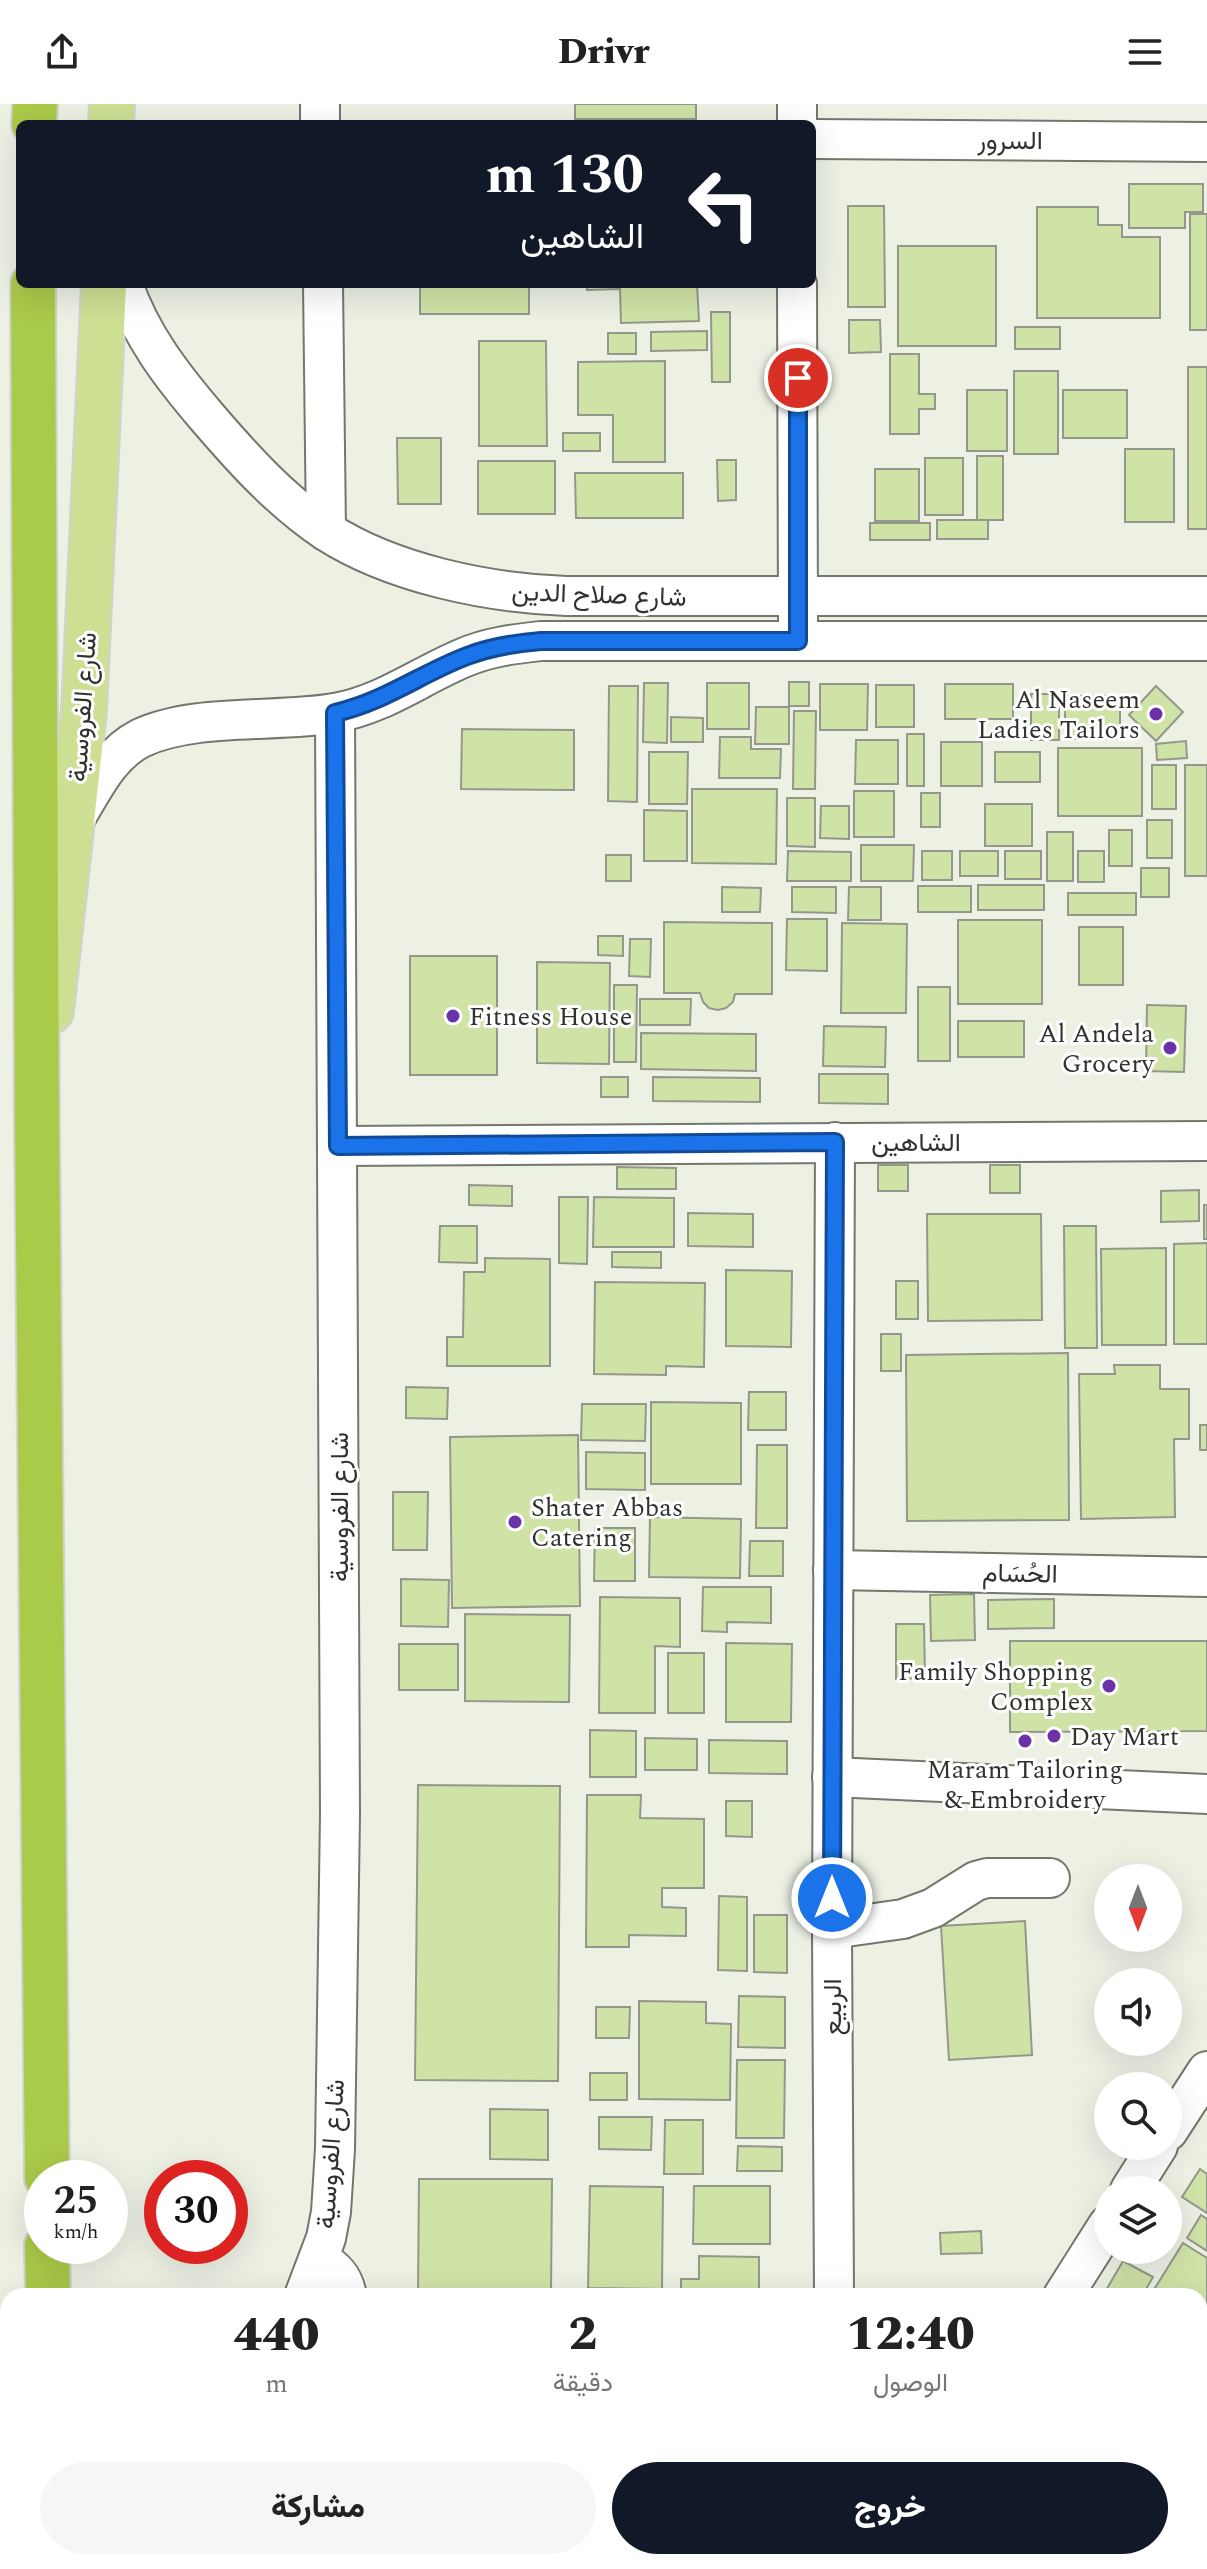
<!DOCTYPE html>
<html lang="ar">
<head>
<meta charset="utf-8">
<style>
  :root { --surface:#fff; --page:#f6f6f6; --text:#222; --muted:#767676; --accent:#111827 }
  body { margin:0; font-family:Spectral,Vazirmatn,serif; background:var(--page); color:var(--text); direction:rtl; height:100vh; display:flex; flex-direction:column; font-size:30px; white-space:nowrap }
  * { box-sizing:border-box; margin:0 }
  p { font-size:26px; color:var(--muted) }
  .icon { flex:none; width:44px; height:44px; fill:none; stroke:currentColor; stroke-width:2; stroke-linecap:round; stroke-linejoin:round }
  .map { position:relative; flex:1; overflow:hidden; direction:ltr }
  .details { position:absolute; left:0px; top:2184px; width:1208px; height:282px; display:flex; flex-direction:column; background:var(--surface); border-radius:24px 24px 0 0; box-shadow:0 8px 32px #0002; direction:rtl }
  .details>* { flex:none }
  .banner { position:absolute; left:16px; top:16px; width:800px; height:168px; border-radius:12px; box-shadow:0 8px 32px #0002; direction:rtl; background:#111827; color:#fff; overflow:hidden }
  .needle { width:52px; rotate:180deg }
  .tools { position:absolute; left:1094px; top:1760px; display:grid; gap:16px }
  .tools a { display:grid; place-items:center; width:88px; height:88px; border-radius:50%; background:var(--surface); box-shadow:0 8px 32px #0002; font-size:40px }
  .speed { position:absolute; left:24px; top:2056px; display:flex; gap:16px; font-size:40px; font-weight:700; text-align:center }
  .speed>* { display:grid; place-content:center; width:104px; height:104px; border-radius:50%; background:var(--surface); box-shadow:0 8px 32px #0002; line-height:1 }
  .speed small { font-size:20px; font-weight:400 }
  .speed .limit { border:12px solid #d22; background:#fff; color:#111 }
  .pin { position:absolute; display:grid; place-items:center; width:68px; height:68px; color:#fff; margin:-34px; border:4px solid #fff; border-radius:50%; box-shadow:0 2px 8px #0007 }
  .me { position:absolute; width:88px; margin:-44px; rotate:0deg; stroke-linejoin:round; filter:drop-shadow(0 0 6px #0008) }
  .turn { display:flex; align-items:center; gap:28px; height:168px; padding:0 40px; font-size:36px }
  .turn .icon { width:104px; height:104px; stroke-width:2.5 }
  .turn b { display:block; font-size:56px; line-height:68px }
  .eta { display:flex; justify-content:space-evenly; align-items:center; height:136px; text-align:center }
  .eta b { font-size:48px; font-weight:800; line-height:56px }
  .action { display:flex; gap:16px; margin-top:auto; padding:16px 40px }
  .action a { flex:1; height:92px; border-radius:48px; background:var(--accent); color:#fff; font-size:32px; font-weight:800; line-height:92px; text-align:center }
  .action a+a { background:var(--page); color:var(--text) }
  header { display:flex; justify-content:space-between; align-items:center; height:104px; padding:0 40px; background:var(--surface); font-size:36px; font-weight:800 }
  .map>svg:first-child { display:block }
  .building { fill:#d0e3a7; stroke:#94988c; stroke-width:2 }
  .lines { fill:none; stroke-linecap:round; stroke-linejoin:round }
  .minor-casing { stroke:#73776c; stroke-width:42 }
  .major-casing { stroke:#d2d2d1; stroke-width:48 }
  .highway-casing { stroke:#d2d2d1; stroke-width:48 }
  .minor { stroke:#fff; stroke-width:38 }
  .major { stroke:#ccdf92; stroke-width:44 }
  .highway { stroke:#aaca49; stroke-width:44 }
  .route-casing { stroke:#114b97; stroke-width:20 }
  .route { stroke:#1a73e8; stroke-width:14 }
  .poi-dot { fill:#6b31a7; stroke:#fff; stroke-width:3 }
  .labels { text-anchor:middle; stroke-width:6; stroke-linejoin:round; paint-order:stroke }
  .street-label { font-size:26px; fill:#31322d; stroke:#fff }
  .poi-label { font-size:26px; fill:#31322d; stroke:#fff; text-anchor:end }
</style>
</head>
<body>
<header><svg class="icon" aria-label="menu" viewBox="0 0 24 24"><path d="M4 6h16M4 12h16M4 18h16"/></svg>Drivr<svg class="icon" aria-label="share" viewBox="0 0 24 24"><path d="M12 15V3M7 8l5-5 5 5M5 13v7h14v-7"/></svg></header>
<div class="map">
<svg width="1207" height="2465" viewBox="0 0 1207 2465">
  <rect width="100%" height="100%" fill="#edf1e4"/>
  <g class="building">
    <rect x="575" y="0" width="121" height="15"/>
    <polygon points="1129,80 1203,80 1203,108 1185,108 1185,124 1129,124"/>
    <polygon points="848,102 884,102 885,203 848,203"/>
    <polygon points="1037,103 1098,103 1098,121 1122,121 1122,133 1160,133 1160,214 1037,214"/>
    <rect x="1190" y="110" width="17" height="116"/>
    <rect x="898" y="142" width="98" height="100"/>
    <rect x="420" y="180" width="109" height="30"/>
    <polygon points="587,180 697,180 699,217 621,219 620,185 587,186"/>
    <polygon points="711,208 730,208 730,278 712,278"/>
    <polygon points="849,216 880,216 881,248 849,249"/>
    <rect x="1015" y="223" width="45" height="22"/>
    <polygon points="707,227 707,246 651,247 651,228"/>
    <rect x="608" y="229" width="28" height="21"/>
    <polygon points="479,237 546,237 547,342 479,342"/>
    <polygon points="890,250 919,250 919,290 935,290 935,305 919,305 919,330 890,330"/>
    <polygon points="665,257 665,358 613,358 613,311 578,311 578,258"/>
    <rect x="1188" y="263" width="19" height="162"/>
    <rect x="1014" y="267" width="44" height="83"/>
    <rect x="967" y="286" width="40" height="61"/>
    <rect x="1063" y="286" width="64" height="48"/>
    <rect x="563" y="329" width="37" height="18"/>
    <polygon points="397,334 441,334 441,400 398,400"/>
    <rect x="1125" y="345" width="49" height="73"/>
    <rect x="977" y="352" width="26" height="64"/>
    <rect x="925" y="354" width="38" height="57"/>
    <polygon points="717,356 736,356 736,396 718,397"/>
    <rect x="478" y="357" width="77" height="53"/>
    <rect x="875" y="365" width="44" height="52"/>
    <polygon points="575,369 683,369 683,414 576,414"/>
    <rect x="937" y="416" width="51" height="19"/>
    <rect x="870" y="419" width="60" height="17"/>
    <rect x="789" y="578" width="20" height="24"/>
    <polygon points="644,579 668,579 667,639 643,638"/>
    <rect x="707" y="579" width="42" height="46"/>
    <polygon points="820,580 868,580 867,626 820,626"/>
    <rect x="945" y="580" width="68" height="35"/>
    <rect x="876" y="581" width="38" height="42"/>
    <polygon points="609,582 638,582 637,698 608,697"/>
    <polygon points="1156,582 1183,608 1156,637 1129,611"/>
    <rect x="1031" y="590" width="28" height="46"/>
    <rect x="1065" y="592" width="55" height="43"/>
    <polygon points="756,603 789,603 789,640 755,640"/>
    <polygon points="794,607 816,607 815,685 793,685"/>
    <polygon points="671,613 703,614 703,638 671,638"/>
    <polygon points="462,625 574,626 574,686 461,685"/>
    <rect x="907" y="630" width="17" height="52"/>
    <polygon points="720,633 751,633 751,645 781,645 780,674 719,674"/>
    <polygon points="856,636 898,636 898,680 855,680"/>
    <polygon points="1186,637 1187,654 1157,656 1156,640"/>
    <rect x="941" y="638" width="41" height="44"/>
    <rect x="1058" y="644" width="84" height="68"/>
    <polygon points="649,648 688,648 687,700 649,700"/>
    <rect x="995" y="648" width="45" height="30"/>
    <rect x="1152" y="661" width="24" height="44"/>
    <rect x="1185" y="661" width="22" height="111"/>
    <polygon points="692,685 777,685 776,760 692,759"/>
    <rect x="854" y="687" width="40" height="46"/>
    <rect x="921" y="689" width="19" height="34"/>
    <polygon points="787,694 815,694 815,743 787,742"/>
    <rect x="985" y="700" width="47" height="42"/>
    <polygon points="821,702 849,702 849,735 820,734"/>
    <polygon points="644,706 687,707 687,757 644,757"/>
    <rect x="1147" y="716" width="25" height="38"/>
    <rect x="1109" y="726" width="23" height="36"/>
    <rect x="1047" y="728" width="26" height="49"/>
    <polygon points="861,741 914,741 913,777 861,777"/>
    <polygon points="788,747 851,748 851,777 787,777"/>
    <rect x="922" y="747" width="30" height="29"/>
    <rect x="960" y="747" width="38" height="25"/>
    <rect x="1005" y="747" width="36" height="28"/>
    <rect x="1078" y="747" width="26" height="31"/>
    <rect x="606" y="751" width="25" height="26"/>
    <rect x="1141" y="764" width="28" height="29"/>
    <rect x="978" y="781" width="66" height="25"/>
    <rect x="918" y="782" width="53" height="26"/>
    <polygon points="722,783 761,784 760,808 722,808"/>
    <polygon points="792,783 836,783 836,809 792,808"/>
    <polygon points="849,783 881,783 881,816 848,816"/>
    <rect x="1068" y="789" width="68" height="22"/>
    <polygon points="787,815 827,815 827,867 786,866"/>
    <rect x="958" y="816" width="84" height="84"/>
    <polygon points="664,818 772,819 772,890 735,890 733,898 726,904 718,906 709,904 703,898 700,889 664,889"/>
    <polygon points="842,819 907,820 906,909 841,909"/>
    <rect x="1079" y="823" width="44" height="58"/>
    <polygon points="598,832 623,832 623,852 598,851"/>
    <polygon points="630,835 651,835 650,873 629,872"/>
    <rect x="410" y="852" width="87" height="119"/>
    <polygon points="537,858 610,859 609,960 537,959"/>
    <polygon points="614,881 637,881 636,958 614,958"/>
    <rect x="918" y="883" width="32" height="74"/>
    <polygon points="640,895 691,895 690,921 640,921"/>
    <polygon points="1147,901 1186,902 1184,968 1146,967"/>
    <rect x="958" y="917" width="66" height="36"/>
    <polygon points="824,922 886,923 885,963 823,962"/>
    <polygon points="641,929 756,930 756,967 641,965"/>
    <polygon points="819,970 888,970 888,1000 819,999"/>
    <rect x="601" y="973" width="27" height="20"/>
    <polygon points="653,973 760,974 760,998 653,997"/>
    <rect x="878" y="1061" width="30" height="26"/>
    <rect x="990" y="1061" width="30" height="28"/>
    <polygon points="617,1063 676,1064 676,1085 617,1085"/>
    <polygon points="469,1081 512,1082 512,1102 469,1101"/>
    <polygon points="1199,1086 1199,1117 1161,1118 1161,1087"/>
    <polygon points="559,1093 588,1093 587,1160 559,1159"/>
    <polygon points="594,1093 674,1094 674,1143 593,1143"/>
    <rect x="1204" y="1101" width="3" height="34"/>
    <polygon points="688,1109 753,1110 753,1143 688,1142"/>
    <polygon points="927,1110 1041,1110 1042,1216 928,1217"/>
    <polygon points="440,1122 477,1122 477,1159 439,1158"/>
    <polygon points="1064,1122 1096,1122 1097,1244 1065,1244"/>
    <polygon points="1207,1139 1207,1240 1174,1240 1174,1140"/>
    <polygon points="1166,1144 1166,1241 1102,1241 1101,1145"/>
    <polygon points="612,1148 661,1148 661,1164 612,1163"/>
    <polygon points="485,1154 550,1155 550,1262 447,1262 447,1233 463,1233 464,1168 485,1168"/>
    <polygon points="726,1166 792,1167 791,1243 726,1242"/>
    <rect x="896" y="1177" width="22" height="38"/>
    <polygon points="595,1178 705,1179 704,1263 666,1262 666,1271 594,1270"/>
    <rect x="881" y="1230" width="20" height="37"/>
    <polygon points="1068,1249 1069,1416 907,1417 906,1251"/>
    <polygon points="1114,1261 1160,1261 1160,1285 1189,1285 1189,1335 1174,1335 1175,1413 1081,1415 1079,1270 1115,1270"/>
    <polygon points="406,1283 448,1284 447,1315 406,1314"/>
    <polygon points="749,1288 786,1288 786,1326 748,1326"/>
    <polygon points="651,1298 741,1299 741,1380 651,1380"/>
    <polygon points="582,1300 646,1300 645,1337 581,1336"/>
    <rect x="1200" y="1321" width="7" height="25"/>
    <polygon points="578,1331 580,1502 452,1504 450,1333"/>
    <polygon points="757,1341 787,1341 787,1424 756,1424"/>
    <polygon points="586,1348 645,1349 645,1386 586,1385"/>
    <polygon points="393,1388 428,1388 427,1446 393,1446"/>
    <polygon points="650,1413 741,1415 740,1474 649,1473"/>
    <polygon points="595,1424 635,1424 635,1477 594,1477"/>
    <polygon points="750,1437 783,1437 783,1472 749,1472"/>
    <polygon points="401,1475 449,1476 448,1523 401,1522"/>
    <polygon points="703,1483 771,1483 771,1519 727,1518 727,1528 702,1527"/>
    <polygon points="974,1490 975,1536 931,1537 930,1491"/>
    <polygon points="600,1493 680,1494 680,1543 655,1542 655,1609 599,1609"/>
    <polygon points="1054,1495 1054,1524 988,1525 988,1496"/>
    <polygon points="465,1510 570,1511 569,1598 465,1597"/>
    <polygon points="896,1520 924,1520 925,1574 896,1575"/>
    <polygon points="1010,1537 1207,1537 1207,1627 1010,1628"/>
    <polygon points="726,1539 792,1540 791,1618 726,1618"/>
    <rect x="399" y="1540" width="59" height="46"/>
    <rect x="668" y="1549" width="36" height="60"/>
    <polygon points="590,1626 636,1627 636,1673 590,1673"/>
    <polygon points="645,1634 697,1635 697,1666 645,1666"/>
    <polygon points="709,1636 787,1637 787,1670 709,1669"/>
    <polygon points="418,1681 560,1682 558,1977 415,1976"/>
    <polygon points="587,1691 641,1691 640,1714 704,1715 704,1784 662,1784 662,1803 686,1804 686,1832 629,1831 629,1843 586,1843"/>
    <polygon points="726,1697 752,1697 752,1733 726,1732"/>
    <polygon points="719,1792 747,1793 747,1867 718,1866"/>
    <polygon points="754,1811 787,1811 787,1869 754,1868"/>
    <polygon points="1025,1817 1032,1951 949,1956 941,1822"/>
    <polygon points="739,1892 785,1893 785,1944 738,1943"/>
    <polygon points="639,1897 706,1898 706,1919 731,1920 730,1996 639,1995"/>
    <polygon points="596,1903 630,1903 629,1934 596,1934"/>
    <polygon points="737,1956 785,1956 784,2034 736,2034"/>
    <rect x="590" y="1969" width="37" height="27"/>
    <polygon points="490,2005 548,2006 548,2056 490,2055"/>
    <polygon points="599,2013 652,2013 651,2046 599,2045"/>
    <polygon points="665,2016 703,2016 703,2070 664,2070"/>
    <polygon points="738,2042 782,2043 782,2067 737,2067"/>
    <polygon points="1200,2065 1207,2070 1207,2109 1182,2093"/>
    <polygon points="419,2075 552,2075 551,2192 418,2192"/>
    <polygon points="590,2082 663,2083 662,2185 588,2184"/>
    <polygon points="694,2082 770,2082 770,2140 693,2140"/>
    <polygon points="1201,2111 1207,2115 1207,2147 1187,2134"/>
    <polygon points="981,2127 982,2149 941,2150 940,2129"/>
    <polygon points="1183,2139 1207,2154 1207,2245 1204,2250 1200,2248 1200,2192 1150,2192"/>
    <polygon points="699,2152 759,2153 759,2192 681,2192 681,2175 699,2175"/>
    <polygon points="1123,2157 1153,2173 1142,2192 1113,2192 1105,2188"/>
    <rect x="1200" y="2275" width="7" height="22"/>
  </g>
  <g class="lines">
    <g class="minor-casing">
      <g id="minor">
        <polyline points="320,0 320,20"/>
        <polyline points="797,0 797,20"/>
        <polyline points="812,35 1207,38"/>
        <path d="M123 180C141 232 172 272 207 313 243 355 280 396 326 427 393 470 488 489 566 492H1207"/>
        <polyline points="323,180 326,427"/>
        <polyline points="797,180 798,517"/>
        <path d="M73 718C92 688 107 651 141 634 194 609 277 619 335 609 382 601 420 572 463 554 488 543 514 540 541 537H1207"/>
        <polyline points="338,1042 1207,1037"/>
        <polyline points="833,1466 1207,1473"/>
        <polyline points="832,1673 1207,1690"/>
        <polyline points="832,1825 903,1815 933,1804 976,1777 987,1774 1050,1774"/>
        <polyline points="1168,2027 1207,1967"/>
        <polyline points="1130,2086 1158,2042"/>
        <path d="M319 2156C335 2164 344 2174 347 2192"/>
        <polyline points="304,2192 326,2134 331,2108 335,2045 340,1710 335,609"/>
        <polyline points="834,2192 832,1825 835,1038"/>
        <polyline points="1063,2192 1108,2121"/>
        <polyline points="1200,2329 1207,2329"/>
        <polyline points="304,2458 309,2465"/>
        <polyline points="1009,2465 1009,2458"/>
      </g>
    </g>
    <g class="major-casing">
      <g id="major">
        <polyline points="111,20 112,0"/>
        <polyline points="51,907 84,607 104,180"/>
      </g>
    </g>
    <g class="highway-casing">
      <g id="highway">
        <polyline points="34,20 35,0"/>
        <polyline points="33,180 37,1025 47,2074"/>
        <polyline points="47,2142 48,2192"/>
        <polyline points="50,2458 50,2465"/>
      </g>
    </g>
    <use href="#minor" class="minor"/>
    <use href="#major" class="major"/>
    <use href="#highway" class="highway"/>
  </g>
  <g class="lines">
    <g class="route-casing">
      <path id="route" d="M798 274V537H541C515 539 491 543 467 552 420 570 386 597 335 609L338 1042 835 1038 832 1794"/>
    </g>
    <use href="#route" class="route"/>
  </g>
  <g class="poi-dot">
    <circle cx="1156" cy="610" r="8"/>
    <circle cx="453" cy="912" r="8"/>
    <circle cx="1170" cy="944" r="8"/>
    <circle cx="515" cy="1418" r="8"/>
    <circle cx="1109" cy="1582" r="8"/>
    <circle cx="1054" cy="1632" r="8"/>
    <circle cx="1025" cy="1637" r="8"/>
  </g>
  <g class="labels">
    <g class="street-label">
      <text x="1010" y="45">السرور</text>
      <text transform="translate(599 490) rotate(2)" y="9">شارع صلاح الدين</text>
      <text transform="translate(82 603) rotate(-86)" y="9">شارع الفروسية</text>
      <text x="916" y="1047">الشاهين</text>
      <text transform="translate(339 1403) rotate(-90)" y="9">شارع الفروسية</text>
      <text transform="translate(1020 1469) rotate(1)" y="9">الحُسَام</text>
      <text transform="translate(832 1903) rotate(-90)" y="9">الربيع</text>
      <text transform="translate(330 2050) rotate(-86)" y="9">شارع الفروسية</text>
    </g>
    <g class="poi-label">
      <text x="1140" y="604">Al Naseem<tspan x="1140" dy="30">Ladies Tailors</tspan></text>
      <text x="469" y="921" text-anchor="start">Fitness House</text>
      <text x="1154" y="938">Al Andela<tspan x="1154" dy="30">Grocery</tspan></text>
      <text x="531" y="1412" text-anchor="start">Shater Abbas<tspan x="531" dy="30">Catering</tspan></text>
      <text x="1093" y="1576">Family Shopping<tspan x="1093" dy="30">Complex</tspan></text>
      <text x="1070" y="1641" text-anchor="start">Day Mart</text>
      <text x="1025" y="1674" text-anchor="middle">Maram Tailoring<tspan x="1025" dy="30">&amp; Embroidery</tspan></text>
    </g>
  </g>
</svg>
<div class="tools">
<a><svg class="needle" viewBox="-14 -14 28 28"><path d="M0-13l5 13h-10z" fill="#e53935"/><path d="M0 13l5-13h-10z" fill="#767676"/></svg></a>
<a><svg class="icon" aria-label="sound" viewBox="0 0 24 24"><path d="M4 9h4l5-4v14l-5-4H4zM17 9q2 3 0 6"/></svg></a>
<a><svg class="icon" aria-label="search" viewBox="0 0 24 24"><circle cx="10" cy="10" r="6"/><path d="M15 15l6 6"/></svg></a>
<a><svg class="icon" aria-label="layers" viewBox="0 0 24 24"><path d="M12 4l9 5-9 5-9-5zM3 14l9 5 9-5"/></svg></a>
</div>
<div class="speed"><div>25<small>km/h</small></div><div class="limit">30</div></div>
<div class="pin" style="left:798px;top:274px;background:#d93025"><svg class="icon" aria-label="arrive" viewBox="0 0 24 24"><path d="M6 21V4h12l-3 4 3 4H6"/></svg></div>
<svg class="me" style="left:832px;top:1794px" viewBox="-20 -20 40 40"><circle r="17" fill="#1a73e8" stroke="#fff" stroke-width="3"/><path d="M0-11L8 9 0 5-8 9z" fill="#fff"/></svg>
<div class="banner">
<div class="turn"><svg class="icon" aria-label="left" viewBox="0 0 24 24"><path d="M17 20v-9H6M10 6l-5 5 5 5"/></svg><div><b>130 m</b>الشاهين</div></div>
</div>
<section class="details">
<div class="eta">
<div><b>12:40</b><p>الوصول</p></div>
<div><b>2</b><p>دقيقة</p></div>
<div><b>440</b><p>m</p></div>
</div>
<div class="action"><a>خروج</a><a>مشاركة</a></div>
</section>
</div>
</body>
</html>
